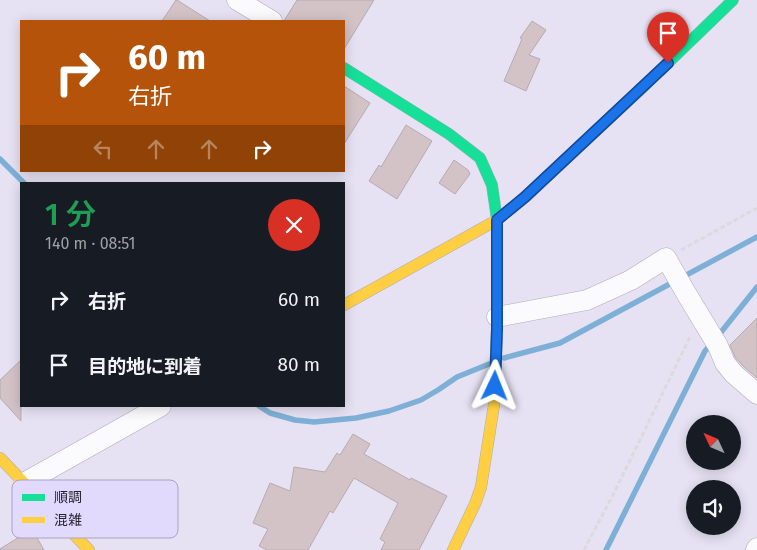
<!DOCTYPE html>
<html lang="ja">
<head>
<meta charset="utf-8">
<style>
  :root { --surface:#171b24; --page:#242831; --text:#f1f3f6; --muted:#9ea1a6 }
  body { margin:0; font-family:"Fira Sans","Noto Sans JP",sans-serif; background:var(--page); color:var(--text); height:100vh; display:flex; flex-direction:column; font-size:19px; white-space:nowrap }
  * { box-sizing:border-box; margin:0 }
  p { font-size:16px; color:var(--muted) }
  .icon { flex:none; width:28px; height:28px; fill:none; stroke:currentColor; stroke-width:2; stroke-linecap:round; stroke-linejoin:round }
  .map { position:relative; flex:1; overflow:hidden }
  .panel { position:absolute; left:20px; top:182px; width:325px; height:225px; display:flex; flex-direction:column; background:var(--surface); border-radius:0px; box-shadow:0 2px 12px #0003 }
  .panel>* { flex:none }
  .top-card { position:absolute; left:20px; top:20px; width:325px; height:152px; border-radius:0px; box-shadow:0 2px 12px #0003; background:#b45309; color:#fff; overflow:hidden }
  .needle { width:32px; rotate:314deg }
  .tools { position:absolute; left:686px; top:415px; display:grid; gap:10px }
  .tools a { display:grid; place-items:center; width:55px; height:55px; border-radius:50%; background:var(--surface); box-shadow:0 2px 12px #0003; font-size:25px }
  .pin { position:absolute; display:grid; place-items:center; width:42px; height:42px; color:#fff; margin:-51px -21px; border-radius:50% 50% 50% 0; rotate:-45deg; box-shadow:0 0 5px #0007 }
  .pin .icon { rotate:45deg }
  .me { position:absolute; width:55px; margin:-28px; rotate:2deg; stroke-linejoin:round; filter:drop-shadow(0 0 4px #0008) }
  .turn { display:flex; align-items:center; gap:18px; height:105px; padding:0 25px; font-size:22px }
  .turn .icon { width:65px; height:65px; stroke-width:2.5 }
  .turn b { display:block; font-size:35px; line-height:42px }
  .lanes { display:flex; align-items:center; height:48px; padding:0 25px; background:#0003; justify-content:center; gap:25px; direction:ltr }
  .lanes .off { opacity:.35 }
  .round { display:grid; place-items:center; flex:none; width:52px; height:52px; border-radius:26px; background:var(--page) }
  .head { display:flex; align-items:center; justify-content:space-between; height:85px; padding:0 25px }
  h1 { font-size:30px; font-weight:600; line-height:38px; color:#1e9e55 }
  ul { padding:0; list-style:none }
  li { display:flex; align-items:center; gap:15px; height:65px; padding:0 25px }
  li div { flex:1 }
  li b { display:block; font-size:19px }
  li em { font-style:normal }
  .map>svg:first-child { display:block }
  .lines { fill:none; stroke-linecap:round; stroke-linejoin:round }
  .stream { stroke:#7eb0d7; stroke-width:5.5 }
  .building { fill:#d4c3c6; stroke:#b4acb1 }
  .street-casing { stroke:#aeabb9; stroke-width:21 }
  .fast-casing { stroke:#aeabb9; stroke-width:12 }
  .slow-casing { stroke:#aeabb9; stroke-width:12 }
  .path { stroke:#dbdadf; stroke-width:3; stroke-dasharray:5 2.5; stroke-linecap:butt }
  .street { stroke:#fbfbfd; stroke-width:20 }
  .fast { stroke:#16e098; stroke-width:11 }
  .slow { stroke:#ffcf43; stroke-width:11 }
  .route-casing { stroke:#114b97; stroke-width:12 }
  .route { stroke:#1a73e8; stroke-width:9 }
  .key { fill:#e1dafc; stroke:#a9a3be; stroke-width:1 }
  .key-label { font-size:14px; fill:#25222e }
</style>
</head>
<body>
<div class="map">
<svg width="757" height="550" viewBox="0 0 757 550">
  <rect width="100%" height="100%" fill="#e6e2f4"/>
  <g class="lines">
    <g class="stream">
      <polyline points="0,159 25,184"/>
      <polyline points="718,336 757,287"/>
      <polyline points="504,358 560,343 757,237"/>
      <polyline points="259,406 270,413 295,420 314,422 356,418 389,411 421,400 438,390 457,377 489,364"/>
      <polyline points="606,550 705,351 712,343"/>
    </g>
  </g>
  <g class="building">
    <polygon points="176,0 177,0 210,21 162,21"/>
    <polygon points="297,0 374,0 344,49 344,21 284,21"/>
    <polygon points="532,21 546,30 529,55 540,59 526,91 504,81 522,39 520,38"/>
    <polygon points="344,86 370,103 344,144"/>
    <polygon points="406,125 432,141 397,199 369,181 379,165 381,167"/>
    <polygon points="454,160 468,170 470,174 455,194 439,183"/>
    <polygon points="757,318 757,378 743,366 735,357 730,345"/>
    <polygon points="21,360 21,421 0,398 0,380"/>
    <polygon points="353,434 370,444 364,454 410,480 411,478 447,496 419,550 381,550 385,542 380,539 398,503 354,478 333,513 330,511 308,550 267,550 259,546 268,529 253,523 270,483 290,491 294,467 325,472 337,453 340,455"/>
    <polygon points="32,529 44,550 0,550 0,549"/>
  </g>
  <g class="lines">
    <g class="street-casing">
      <g id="street">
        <polyline points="237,0 272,21"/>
        <polyline points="497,317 587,300 631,280 666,258 686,293 718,346 725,363 734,374 757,394"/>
        <polyline points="24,483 161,406"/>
        <polyline points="756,550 757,548"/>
      </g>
    </g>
    <g class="fast-casing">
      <g id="fast">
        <polyline points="344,68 449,134 480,158 492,185 497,220 497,328"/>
        <polyline points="644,86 733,0"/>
      </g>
    </g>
    <g class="slow-casing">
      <g id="slow">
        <polyline points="344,305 497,220 525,197 644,86"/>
        <polyline points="0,458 89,550"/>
        <polyline points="453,550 475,504 481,487 494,405 497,328"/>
      </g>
    </g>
    <g class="path">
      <polyline points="681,250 757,208"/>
      <polyline points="584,550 616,489 690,337"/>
    </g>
    <use href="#street" class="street"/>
    <use href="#fast" class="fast"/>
    <use href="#slow" class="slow"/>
  </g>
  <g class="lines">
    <g class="route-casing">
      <polyline id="route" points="495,386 497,329 497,220 525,197 668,63"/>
    </g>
    <use href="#route" class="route"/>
  </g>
  <rect x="12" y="480" width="166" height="58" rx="8" class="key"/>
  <rect x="22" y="494" width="23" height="7" fill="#16e098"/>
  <rect x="22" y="517" width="23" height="6" fill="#ffcf43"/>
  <g class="key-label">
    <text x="54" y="502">順調</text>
    <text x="54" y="525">混雑</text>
  </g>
</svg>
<div class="tools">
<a><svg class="needle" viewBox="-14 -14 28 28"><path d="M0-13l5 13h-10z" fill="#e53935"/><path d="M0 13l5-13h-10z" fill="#9ea1a6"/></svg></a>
<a><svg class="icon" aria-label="sound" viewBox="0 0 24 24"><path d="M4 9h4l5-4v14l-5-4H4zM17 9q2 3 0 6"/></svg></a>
</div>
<div class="pin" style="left:668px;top:63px;background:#d93025"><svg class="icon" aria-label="arrive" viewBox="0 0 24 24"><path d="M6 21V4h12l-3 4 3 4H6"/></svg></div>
<svg class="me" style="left:495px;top:386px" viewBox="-20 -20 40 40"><path d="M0-17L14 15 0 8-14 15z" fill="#1a73e8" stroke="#fff" stroke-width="4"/></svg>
<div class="top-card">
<div class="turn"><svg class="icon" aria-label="right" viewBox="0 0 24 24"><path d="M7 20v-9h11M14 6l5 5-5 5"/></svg><div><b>60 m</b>右折</div></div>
<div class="lanes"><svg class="icon off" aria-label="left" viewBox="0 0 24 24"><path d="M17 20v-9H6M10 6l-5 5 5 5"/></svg><svg class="icon off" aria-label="ahead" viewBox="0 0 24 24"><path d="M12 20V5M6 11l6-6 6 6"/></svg><svg class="icon off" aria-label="ahead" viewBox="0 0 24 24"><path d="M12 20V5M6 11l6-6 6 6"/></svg><svg class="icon" aria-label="right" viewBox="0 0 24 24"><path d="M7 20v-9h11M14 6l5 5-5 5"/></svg></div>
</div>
<section class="panel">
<div class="head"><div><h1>1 分</h1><p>140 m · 08:51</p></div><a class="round" style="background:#d93025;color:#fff"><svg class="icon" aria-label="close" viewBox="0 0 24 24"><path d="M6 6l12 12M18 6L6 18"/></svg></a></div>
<ul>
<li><svg class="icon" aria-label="right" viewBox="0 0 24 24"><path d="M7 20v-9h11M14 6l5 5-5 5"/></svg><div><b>右折</b></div><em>60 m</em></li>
<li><svg class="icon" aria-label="arrive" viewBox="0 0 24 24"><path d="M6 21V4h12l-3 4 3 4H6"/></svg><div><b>目的地に到着</b></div><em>80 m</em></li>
</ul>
</section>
</div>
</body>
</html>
